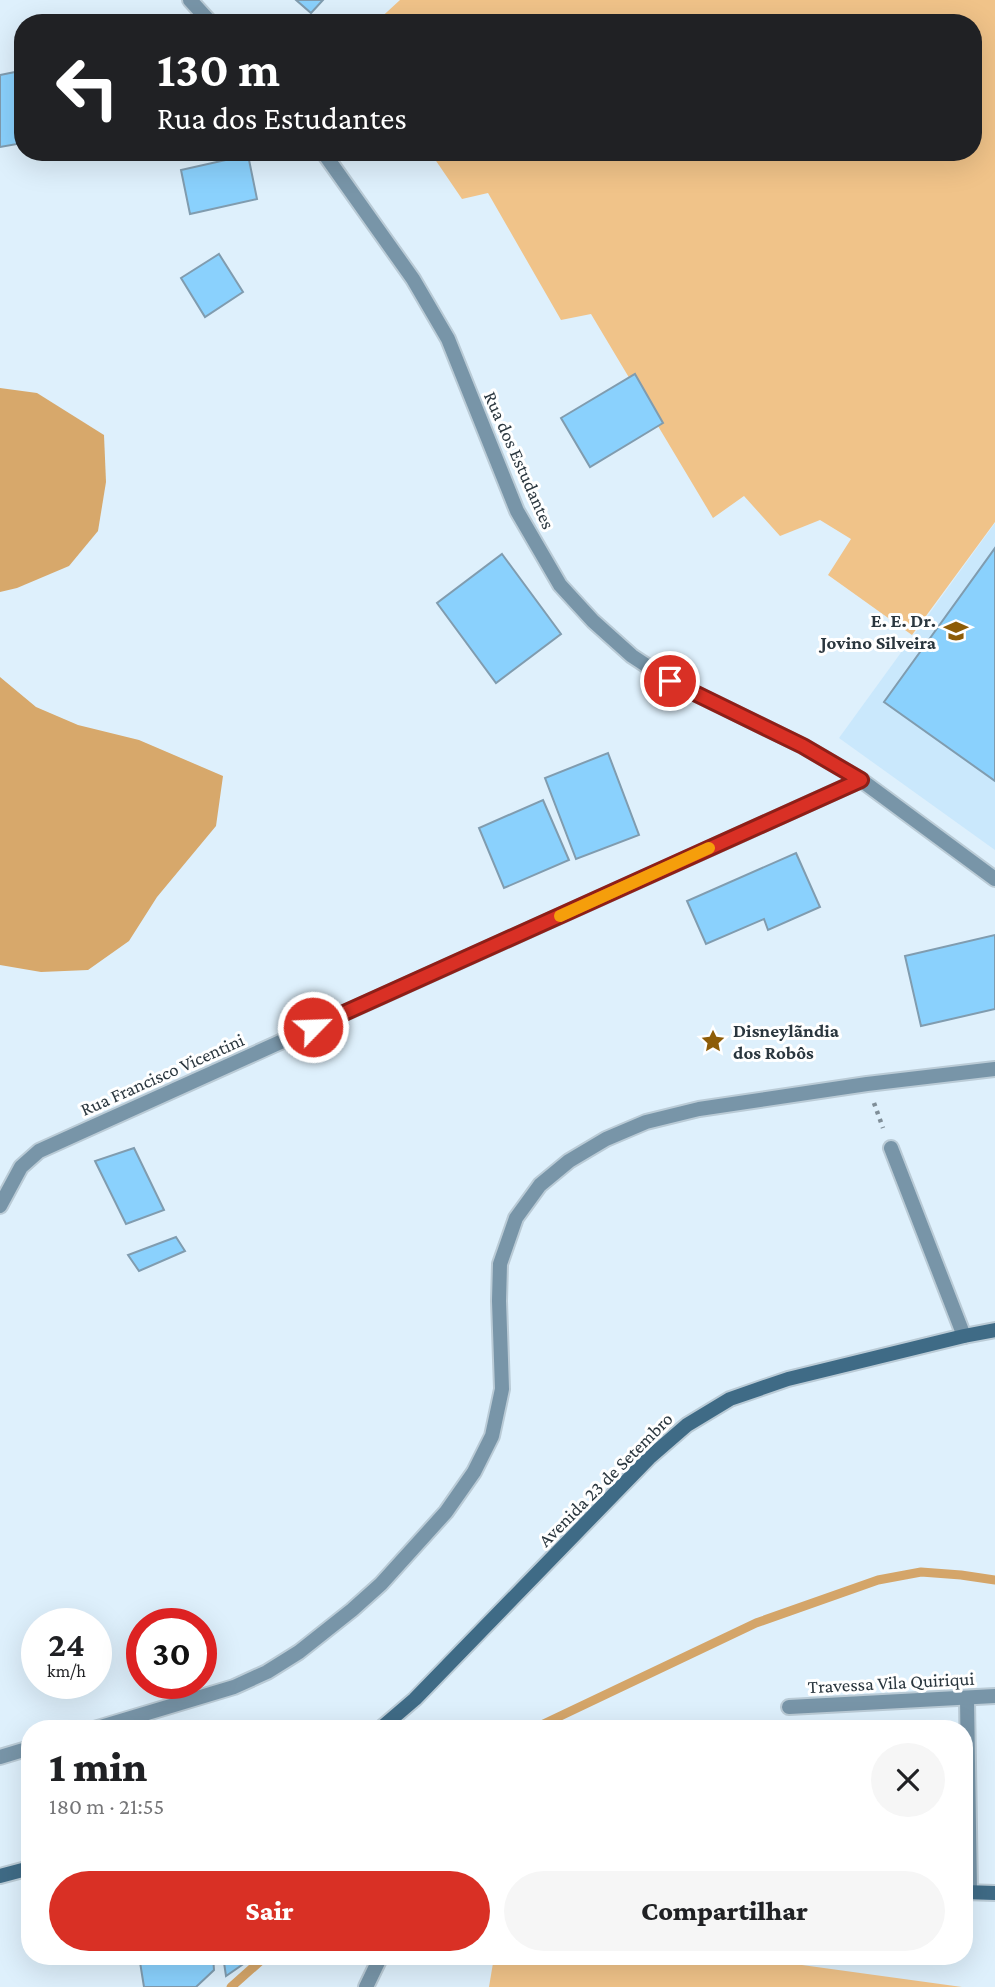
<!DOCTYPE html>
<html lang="pt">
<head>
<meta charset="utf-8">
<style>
  :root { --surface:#fff; --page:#f6f6f6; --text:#202124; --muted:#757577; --accent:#d93025 }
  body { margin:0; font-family:"Crimson Pro",serif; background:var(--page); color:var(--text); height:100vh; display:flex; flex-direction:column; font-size:26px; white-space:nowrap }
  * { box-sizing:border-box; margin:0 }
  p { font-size:23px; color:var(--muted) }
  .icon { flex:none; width:38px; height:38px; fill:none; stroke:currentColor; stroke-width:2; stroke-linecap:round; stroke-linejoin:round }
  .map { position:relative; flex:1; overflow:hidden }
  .side { position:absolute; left:21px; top:1720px; width:952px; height:245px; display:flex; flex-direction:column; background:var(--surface); border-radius:28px; box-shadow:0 7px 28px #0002 }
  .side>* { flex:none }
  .top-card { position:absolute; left:14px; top:14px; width:968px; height:147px; border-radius:28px; box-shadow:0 7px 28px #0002; background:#202124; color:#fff; overflow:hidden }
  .speed { position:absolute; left:21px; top:1608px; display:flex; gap:14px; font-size:35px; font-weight:700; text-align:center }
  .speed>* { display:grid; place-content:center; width:91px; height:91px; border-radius:50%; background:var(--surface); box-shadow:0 7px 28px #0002; line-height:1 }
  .speed small { font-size:18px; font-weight:400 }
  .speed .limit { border:10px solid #d22; background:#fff; color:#111 }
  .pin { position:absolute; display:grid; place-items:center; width:60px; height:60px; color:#fff; margin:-30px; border:4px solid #fff; border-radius:50%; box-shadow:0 2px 7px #0007 }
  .me { position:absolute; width:77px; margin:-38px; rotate:66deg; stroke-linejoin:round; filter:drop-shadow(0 0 5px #0008) }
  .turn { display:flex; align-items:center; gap:24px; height:147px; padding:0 28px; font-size:32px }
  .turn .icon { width:91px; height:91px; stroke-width:2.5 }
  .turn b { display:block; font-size:49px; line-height:60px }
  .round { display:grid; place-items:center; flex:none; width:74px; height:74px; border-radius:37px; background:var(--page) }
  .headline { display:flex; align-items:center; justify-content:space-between; height:119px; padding:0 28px }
  h1 { font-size:42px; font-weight:800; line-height:52px }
  .button { display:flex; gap:14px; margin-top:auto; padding:14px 28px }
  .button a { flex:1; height:80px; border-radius:42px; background:var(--accent); color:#fff; font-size:28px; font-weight:800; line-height:80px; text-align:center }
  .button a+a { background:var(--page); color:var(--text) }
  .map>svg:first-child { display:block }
  .built { fill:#cae8fc }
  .green { fill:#f0c389 }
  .forest { fill:#d7a86b }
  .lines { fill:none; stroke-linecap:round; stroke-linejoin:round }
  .stream { stroke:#d4a569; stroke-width:9 }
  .building { fill:#8ad1fd; stroke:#809caf; stroke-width:2 }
  .street-casing { stroke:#bacbd6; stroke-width:18 }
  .secondary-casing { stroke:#bacbd6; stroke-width:18 }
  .path { stroke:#7f8e98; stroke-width:4.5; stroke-dasharray:3.5 5; stroke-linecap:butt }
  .street { stroke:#7895a8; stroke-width:14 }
  .secondary { stroke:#3f6b86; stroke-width:14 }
  .route-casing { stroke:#8d1f18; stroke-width:18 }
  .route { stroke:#d93025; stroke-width:12 }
  .slow { stroke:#f59e0b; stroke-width:12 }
  .labels { text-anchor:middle; stroke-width:6; stroke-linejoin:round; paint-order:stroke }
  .street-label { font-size:19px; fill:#2a363e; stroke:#fff }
  .poi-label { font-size:19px; font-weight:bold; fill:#2a363e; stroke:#fff; text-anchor:end }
</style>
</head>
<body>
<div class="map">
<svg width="995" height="1987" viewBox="0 0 995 1987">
  <rect width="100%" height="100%" fill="#def0fc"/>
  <polygon class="built" points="995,523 995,850 839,738"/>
  <g class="green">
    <polygon points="400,0 995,0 995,522 912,635 828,575 851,539 820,520 780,536 744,496 713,518 591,314 561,320 488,193 462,199 430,152 973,152 973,23 375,23"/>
    <polygon points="494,1957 737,1956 962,1987 489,1987"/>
  </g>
  <g class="forest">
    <polygon points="0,388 37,393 104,435 106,482 98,531 69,566 17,588 0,592"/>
    <polygon points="0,677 36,707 78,725 139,740 223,776 216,826 157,897 129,941 88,970 41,972 0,965"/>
  </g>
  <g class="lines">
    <g class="stream">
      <polyline points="533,1729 756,1623 878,1580 921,1572 961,1575 995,1580"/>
      <polyline points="231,1987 266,1956"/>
    </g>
  </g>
  <g class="building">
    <polygon points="296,0 323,0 311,13"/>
    <polygon points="20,71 23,86 23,143 0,147 0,75"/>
    <polygon points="248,155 257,199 190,214 181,170"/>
    <polygon points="219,254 243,292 205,317 181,278"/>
    <polygon points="635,374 663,423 590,467 561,418"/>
    <polygon points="995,548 995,781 884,702"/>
    <polygon points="502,554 561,634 496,683 437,603"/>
    <polygon points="608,753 639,835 576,859 545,778"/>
    <polygon points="543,800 569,860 504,888 479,828"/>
    <polygon points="796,853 820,907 768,930 764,919 706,944 687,901"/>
    <polygon points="995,935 995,1009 921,1026 905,956"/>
    <polygon points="134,1148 164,1210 126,1224 95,1161"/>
    <polygon points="176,1237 185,1251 139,1271 128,1255"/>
    <polygon points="139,1956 213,1956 214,1970 196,1987 144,1987"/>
    <polygon points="223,1956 255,1956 226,1976"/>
  </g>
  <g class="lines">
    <g class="street-casing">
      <g id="street">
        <polyline points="190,0 211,23"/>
        <polyline points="323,152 413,279 448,339 517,511 560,585 593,621 632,656 670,681 803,746 861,780 995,879"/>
        <polyline points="891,1148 964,1336"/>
        <polyline points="0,1206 21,1167 39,1151 861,780"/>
        <polyline points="967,1699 970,1892"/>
        <polyline points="789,1707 995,1696"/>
        <polyline points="94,1729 234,1687 267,1672 299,1652 352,1610 381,1584 446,1512 474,1472 492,1436 502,1389 499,1301 500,1264 516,1218 540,1185 569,1161 606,1139 646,1122 699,1109 867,1084 995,1069"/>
        <polyline points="0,1757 30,1748"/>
        <polyline points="366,1987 381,1956"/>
      </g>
    </g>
    <g class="secondary-casing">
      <g id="secondary">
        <polyline points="380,1729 415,1699 649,1458 687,1425 730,1399 788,1379 964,1336 995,1330"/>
        <polyline points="0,1876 30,1868"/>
        <polyline points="964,1892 995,1893"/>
      </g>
    </g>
    <polyline class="path" points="874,1103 883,1128"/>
    <use href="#street" class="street"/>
    <use href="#secondary" class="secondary"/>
  </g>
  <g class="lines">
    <g class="route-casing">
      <polyline id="route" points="313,1027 861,780 803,746 670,681"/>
    </g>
    <use href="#route" class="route"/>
    <polyline class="slow" points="560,916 709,848"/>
  </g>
  <defs>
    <g id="school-bare" transform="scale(1.89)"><path d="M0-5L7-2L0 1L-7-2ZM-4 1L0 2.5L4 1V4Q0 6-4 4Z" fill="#8d5c07" stroke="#fff" stroke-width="2.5" paint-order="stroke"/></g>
    <g id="sight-bare" transform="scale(1.89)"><path d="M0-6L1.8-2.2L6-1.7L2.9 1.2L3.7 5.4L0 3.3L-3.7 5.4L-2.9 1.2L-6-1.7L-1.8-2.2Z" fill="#8d5c07" stroke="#fff" stroke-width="2.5" paint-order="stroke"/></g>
  </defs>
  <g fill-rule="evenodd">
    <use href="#school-bare" x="956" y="631"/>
    <use href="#sight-bare" x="713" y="1041"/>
  </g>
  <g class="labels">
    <g class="street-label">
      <text transform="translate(520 460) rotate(66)" y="7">Rua dos Estudantes</text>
      <text transform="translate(162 1074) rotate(-24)" y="7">Rua Francisco Vicentini</text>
      <text transform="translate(605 1479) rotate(-45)" y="7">Avenida 23 de Setembro</text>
      <text transform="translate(891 1682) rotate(-3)" y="7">Travessa Vila Quiriqui</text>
    </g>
    <g class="poi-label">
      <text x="936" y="627">E. E. Dr.<tspan x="936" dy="22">Jovino Silveira</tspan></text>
      <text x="733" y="1037" text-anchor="start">Disneylãndia<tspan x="733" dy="22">dos Robôs</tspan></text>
    </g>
  </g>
</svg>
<div class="speed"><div>24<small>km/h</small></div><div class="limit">30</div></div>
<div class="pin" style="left:670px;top:681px;background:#d93025"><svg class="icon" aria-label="arrive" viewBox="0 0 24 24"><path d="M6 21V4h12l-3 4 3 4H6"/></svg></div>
<svg class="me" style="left:313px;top:1027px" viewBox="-20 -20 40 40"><circle r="17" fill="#d93025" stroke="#fff" stroke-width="3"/><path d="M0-11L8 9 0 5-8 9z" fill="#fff"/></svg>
<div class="top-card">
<div class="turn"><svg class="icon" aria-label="left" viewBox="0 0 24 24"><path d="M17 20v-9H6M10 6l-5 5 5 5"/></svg><div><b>130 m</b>Rua dos Estudantes</div></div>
</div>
<section class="side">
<div class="headline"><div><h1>1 min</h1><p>180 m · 21:55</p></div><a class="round"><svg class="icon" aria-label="close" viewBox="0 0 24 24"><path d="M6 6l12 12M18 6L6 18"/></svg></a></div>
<div class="button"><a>Sair</a><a>Compartilhar</a></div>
</section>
</div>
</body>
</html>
